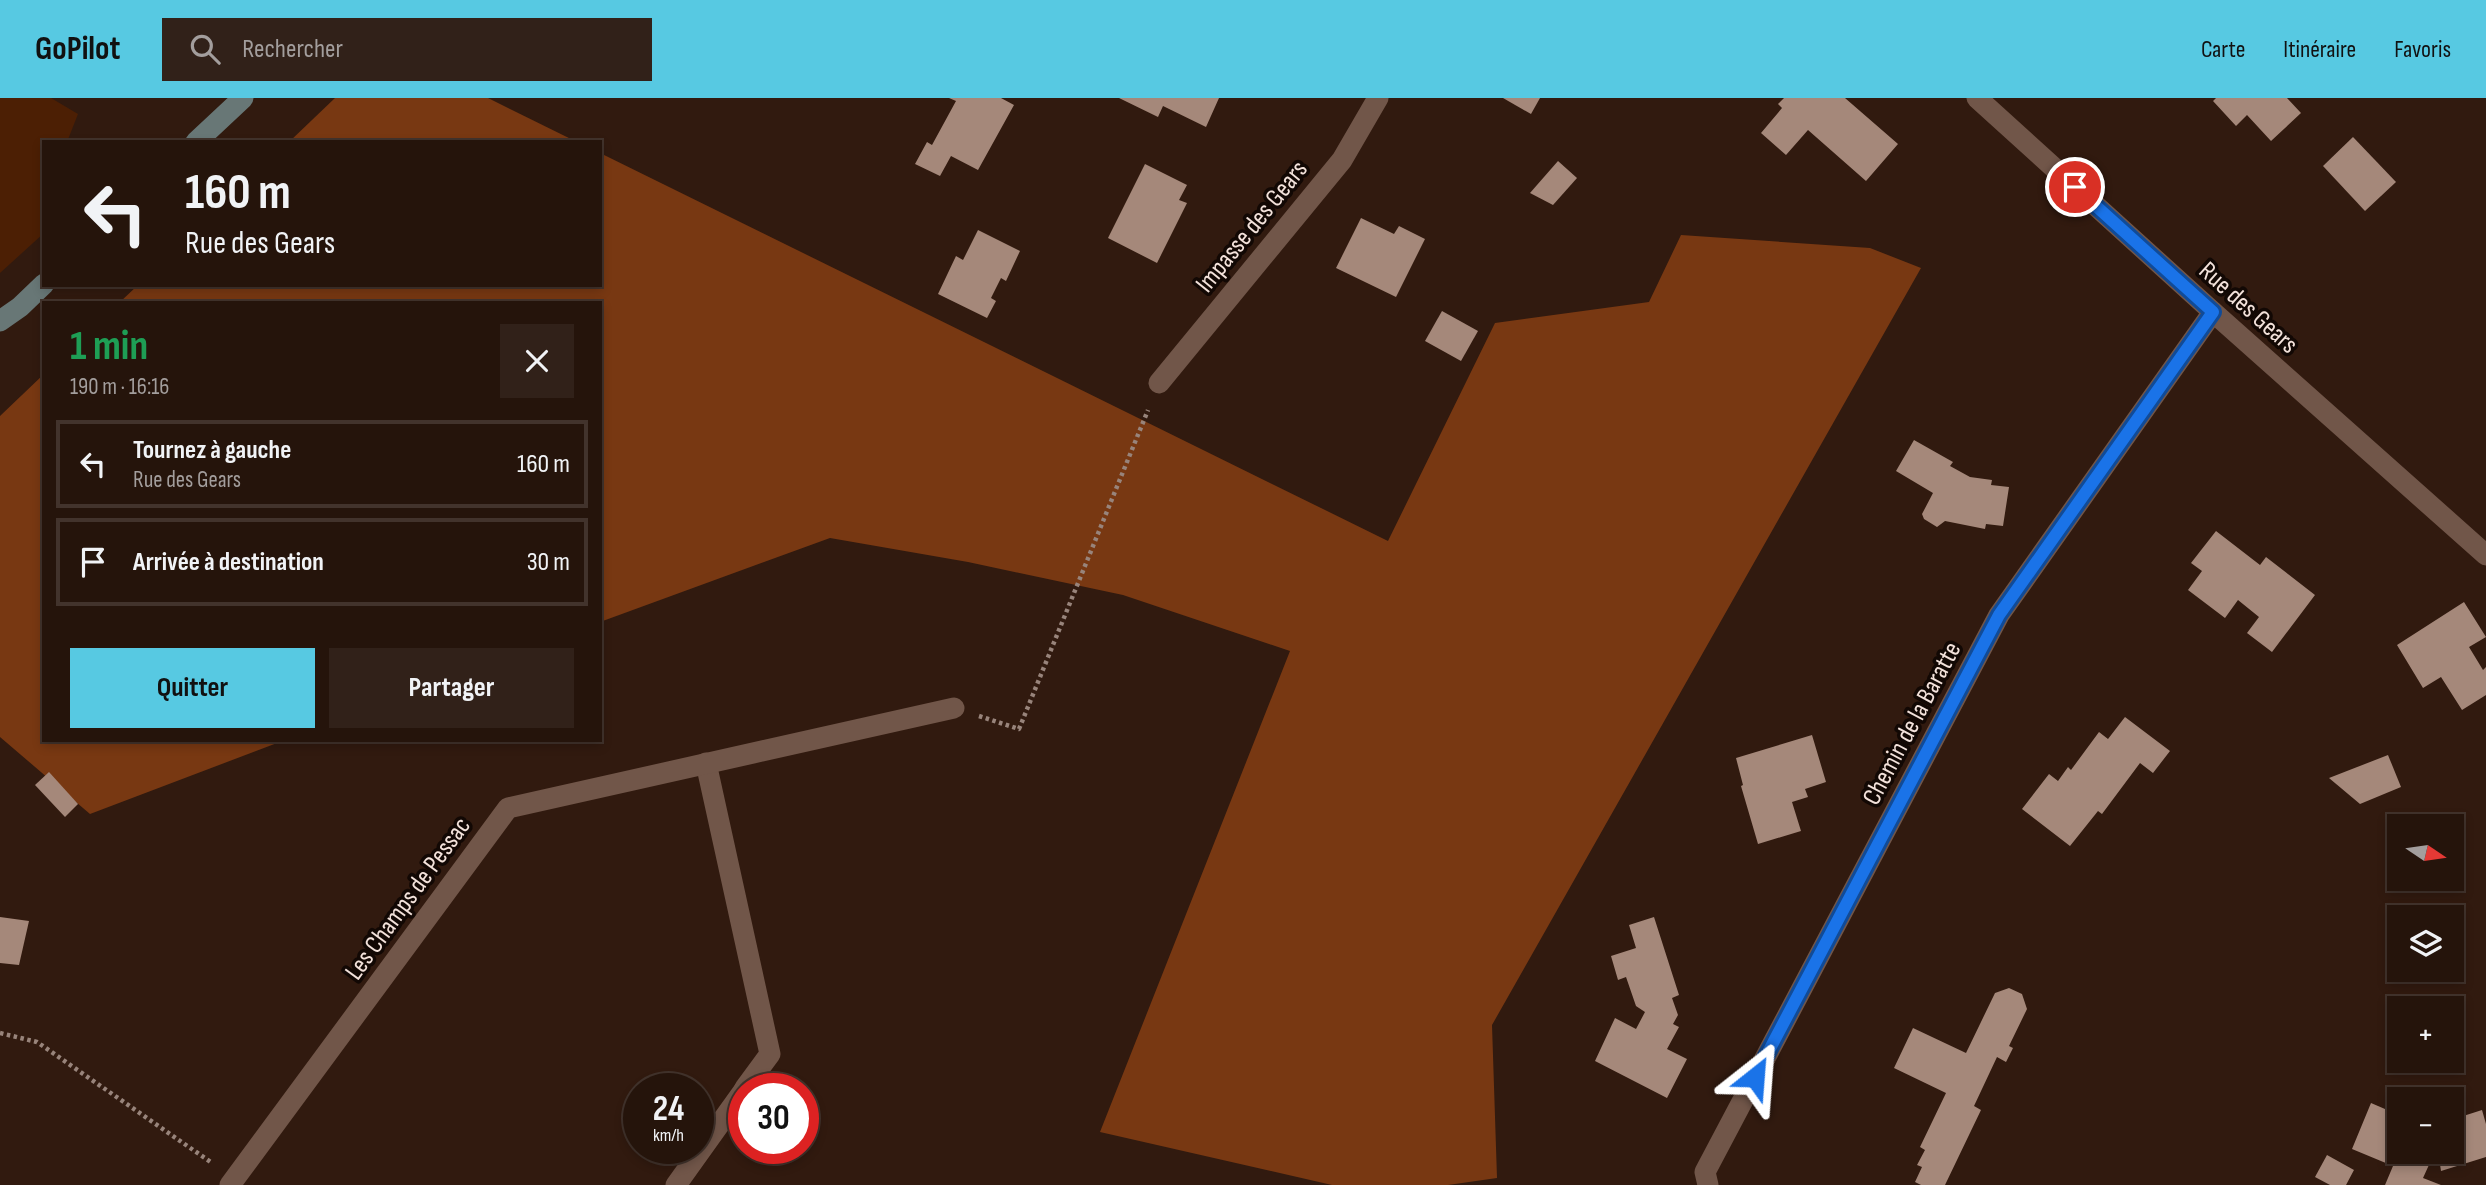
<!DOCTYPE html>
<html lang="fr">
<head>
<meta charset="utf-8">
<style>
  :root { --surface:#25140b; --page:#312119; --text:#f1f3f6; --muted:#a39e9d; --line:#42332c; --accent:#57c9e2 }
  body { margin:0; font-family:"Sofia Sans Condensed",sans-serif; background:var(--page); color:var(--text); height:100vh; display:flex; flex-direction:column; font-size:26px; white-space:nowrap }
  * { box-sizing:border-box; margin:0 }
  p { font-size:23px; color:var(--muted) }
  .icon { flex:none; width:38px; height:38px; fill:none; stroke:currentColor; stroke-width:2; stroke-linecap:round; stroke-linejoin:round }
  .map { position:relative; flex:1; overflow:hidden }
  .drawer { position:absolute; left:42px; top:203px; width:560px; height:441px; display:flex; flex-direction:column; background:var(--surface); border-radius:0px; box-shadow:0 4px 10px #0003,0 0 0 2px var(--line) }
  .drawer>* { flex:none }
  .hud { position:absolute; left:42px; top:42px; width:560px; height:147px; border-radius:0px; box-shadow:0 4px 10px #0003,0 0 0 2px var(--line); background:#25140b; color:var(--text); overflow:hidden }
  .needle { width:46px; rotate:103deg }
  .controls { position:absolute; left:2387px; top:716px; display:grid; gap:14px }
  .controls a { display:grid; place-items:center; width:77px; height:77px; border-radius:0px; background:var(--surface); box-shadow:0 4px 10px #0003,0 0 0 2px var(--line); font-size:35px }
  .speed { position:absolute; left:623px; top:975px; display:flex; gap:14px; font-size:35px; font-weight:700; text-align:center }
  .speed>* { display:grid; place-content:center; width:91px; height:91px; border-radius:50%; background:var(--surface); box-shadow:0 4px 10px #0003,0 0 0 2px var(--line); line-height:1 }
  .speed small { font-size:18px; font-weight:400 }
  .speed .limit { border:10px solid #d22; background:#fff; color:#111 }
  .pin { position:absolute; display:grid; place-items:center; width:60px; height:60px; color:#fff; margin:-30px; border:4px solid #fff; border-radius:50%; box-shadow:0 2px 7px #0007 }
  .me { position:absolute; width:77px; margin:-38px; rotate:28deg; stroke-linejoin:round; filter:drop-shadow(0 0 5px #0008) }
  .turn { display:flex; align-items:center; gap:24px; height:147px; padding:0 28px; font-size:32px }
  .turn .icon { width:91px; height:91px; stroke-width:2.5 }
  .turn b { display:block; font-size:49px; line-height:60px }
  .round { display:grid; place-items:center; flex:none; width:74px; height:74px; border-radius:0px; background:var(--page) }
  .head { display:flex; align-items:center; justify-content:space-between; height:119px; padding:0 28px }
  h1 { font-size:42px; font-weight:700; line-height:52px; color:#1e9e55 }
  .cta { display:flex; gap:14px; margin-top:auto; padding:14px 28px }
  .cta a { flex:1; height:80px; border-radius:0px; background:var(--accent); color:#111; font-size:28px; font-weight:700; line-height:80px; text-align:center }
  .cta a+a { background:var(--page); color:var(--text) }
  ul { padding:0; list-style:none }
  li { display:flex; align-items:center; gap:21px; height:88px; margin:0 14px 10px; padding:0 14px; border:4px solid var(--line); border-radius:0px }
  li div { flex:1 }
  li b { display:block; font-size:26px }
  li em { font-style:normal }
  header { display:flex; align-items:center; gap:42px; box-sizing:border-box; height:98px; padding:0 35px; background:var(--accent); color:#111 }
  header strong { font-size:33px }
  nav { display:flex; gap:38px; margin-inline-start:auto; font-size:24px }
  .search { width:490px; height:63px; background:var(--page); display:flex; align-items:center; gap:18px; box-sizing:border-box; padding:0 24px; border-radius:0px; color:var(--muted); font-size:26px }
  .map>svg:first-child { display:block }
  .green { fill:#4c1f04 }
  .forest { fill:#783812 }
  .building { fill:#a5887a }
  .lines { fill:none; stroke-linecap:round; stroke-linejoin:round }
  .path { stroke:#98847b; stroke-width:4.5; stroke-dasharray:3.5 3.5; stroke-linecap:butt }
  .street { stroke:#715649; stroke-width:21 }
  .secondary { stroke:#687776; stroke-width:21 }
  .route-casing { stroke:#114b97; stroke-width:18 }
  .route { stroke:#1a73e8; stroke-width:12 }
  .labels { text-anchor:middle; stroke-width:7; stroke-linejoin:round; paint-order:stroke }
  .street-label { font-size:26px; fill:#f3e2db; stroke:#120804 }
</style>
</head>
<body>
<header>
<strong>GoPilot</strong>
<div class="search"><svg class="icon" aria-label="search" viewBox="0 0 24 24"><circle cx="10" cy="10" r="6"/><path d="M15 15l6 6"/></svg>Rechercher</div>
<nav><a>Carte</a><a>Itinéraire</a><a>Favoris</a></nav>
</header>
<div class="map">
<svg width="2486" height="1087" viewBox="0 0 2486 1087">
  <rect width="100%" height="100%" fill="#311a0f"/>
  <polygon class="green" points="0,0 51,0 78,16 67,44 44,44 44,135 0,175"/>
  <g class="forest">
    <polygon points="335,0 488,0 577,44 289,44"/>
    <polygon points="600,55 1388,443 1495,225 1649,204 1681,137 1870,150 1921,170 1492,927 1497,1080 1448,1087 1332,1087 1100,1034 1290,553 1123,497 968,464 830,440 600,524 600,205 119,205 138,187 600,187"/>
    <polygon points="44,276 44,642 285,642 90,716 0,639 0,318"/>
  </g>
  <g class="building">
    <polygon points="949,0 1001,0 1014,7 978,72 951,58 940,78 915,66 927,44 932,47 956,3"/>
    <polygon points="1119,0 1219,0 1206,29 1163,8 1158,19"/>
    <polygon points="1503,0 1540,0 1531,16"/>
    <polygon points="1784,0 1845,0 1898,46 1866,83 1808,32 1786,57 1761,35 1782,10 1778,6"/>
    <polygon points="2216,0 2287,0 2301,15 2271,43 2247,17 2236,28 2213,3"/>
    <polygon points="2353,39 2396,84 2365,113 2323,68"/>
    <polygon points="1558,63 1577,80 1553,107 1530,95"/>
    <polygon points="1145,66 1187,87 1179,102 1187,105 1157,165 1108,140"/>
    <polygon points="1361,120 1394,136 1399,128 1425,141 1396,199 1336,170"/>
    <polygon points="978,132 1020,153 1006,183 1001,180 991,200 996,203 987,220 938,196 956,158 963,162"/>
    <polygon points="1442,213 1478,233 1461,263 1425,243"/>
    <polygon points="1914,342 1953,364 1950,368 1970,379 1992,382 1991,387 2009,389 2003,428 1986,426 1985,431 1945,423 1937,429 1924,421 1922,416 1933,395 1896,373"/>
    <polygon points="2216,433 2260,467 2266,459 2315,497 2272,554 2247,535 2259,519 2238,502 2225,520 2188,492 2202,473 2191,465"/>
    <polygon points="2464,504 2486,539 2469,549 2483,572 2486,569 2486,597 2462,612 2441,579 2423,590 2397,547"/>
    <polygon points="2125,619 2170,653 2153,675 2140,665 2102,716 2098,713 2070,748 2022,711 2049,676 2058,683 2068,669 2071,672 2099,634 2108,641"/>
    <polygon points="1812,637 1826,684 1805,691 1808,699 1792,704 1801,733 1758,746 1741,688 1743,687 1736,660"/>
    <polygon points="2388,657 2401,689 2360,706 2329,680"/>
    <polygon points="49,674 78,706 65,719 35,687"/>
    <polygon points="0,819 29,823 19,867 0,865"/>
    <polygon points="1654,819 1679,897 1672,900 1678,917 1673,926 1679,929 1667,951 1687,961 1667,1000 1595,963 1615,920 1636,931 1645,914 1636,908 1626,879 1618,882 1611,858 1636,850 1629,827"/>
    <polygon points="2009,890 2022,896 2027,911 2009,948 2013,950 2006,964 1997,959 1974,1008 1981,1012 1945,1087 1921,1087 1915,1084 1922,1069 1917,1067 1925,1052 1920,1049 1946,995 1894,970 1913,930 1966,955 1995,895"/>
    <polygon points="2371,1005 2399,1017 2399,1054 2452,1054 2452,1029 2459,1027 2457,1020 2482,1012 2486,1026 2486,1059 2441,1073 2439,1060 2433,1058 2423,1080 2441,1087 2385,1087 2393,1068 2352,1051"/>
    <polygon points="2327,1057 2354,1072 2346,1087 2330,1087 2315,1079"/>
  </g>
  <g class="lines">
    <g class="path">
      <polyline points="979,618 1019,631 1148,312"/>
      <polyline points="0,935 37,944 212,1065"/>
    </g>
    <g class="street">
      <polyline points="1977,0 2213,214 2486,457"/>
      <polyline points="1159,285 1342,62 1378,0"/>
      <polyline points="706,665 770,956 745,990"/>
      <polyline points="230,1087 508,710 954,610"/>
      <polyline points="676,1087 744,992"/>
      <polyline points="1708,1087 1705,1074 1999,517 2213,214"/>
    </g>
    <g class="secondary">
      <polyline points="196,44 243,0"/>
      <polyline points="0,223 20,209 44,186"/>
    </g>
  </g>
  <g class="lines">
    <g class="route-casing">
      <polyline id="route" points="1755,979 1999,517 2213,214 2075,89"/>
    </g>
    <use href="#route" class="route"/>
  </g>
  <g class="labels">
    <g class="street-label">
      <text transform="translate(1251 128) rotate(-51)" y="9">Impasse des Gears</text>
      <text transform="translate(2249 209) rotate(42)" y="9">Rue des Gears</text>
      <text transform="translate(1911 625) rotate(-62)" y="9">Chemin de la Baratte</text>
      <text transform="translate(407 800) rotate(-54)" y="9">Les Champs de Pessac</text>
    </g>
  </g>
</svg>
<div class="controls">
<a><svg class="needle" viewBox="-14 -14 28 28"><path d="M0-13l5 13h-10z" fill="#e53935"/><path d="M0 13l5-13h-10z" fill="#a39e9d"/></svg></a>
<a><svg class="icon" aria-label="layers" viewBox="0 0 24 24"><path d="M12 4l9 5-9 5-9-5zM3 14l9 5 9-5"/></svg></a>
<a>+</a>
<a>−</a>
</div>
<div class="speed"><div>24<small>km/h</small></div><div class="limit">30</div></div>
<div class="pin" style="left:2075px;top:89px;background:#d93025"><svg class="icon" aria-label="arrive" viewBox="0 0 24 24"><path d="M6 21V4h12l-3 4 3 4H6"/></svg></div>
<svg class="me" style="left:1755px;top:979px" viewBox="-20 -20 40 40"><path d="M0-17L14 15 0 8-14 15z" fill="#1a73e8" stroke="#fff" stroke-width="4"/></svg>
<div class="hud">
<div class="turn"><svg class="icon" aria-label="left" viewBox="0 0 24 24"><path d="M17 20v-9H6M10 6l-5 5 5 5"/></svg><div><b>160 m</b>Rue des Gears</div></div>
</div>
<section class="drawer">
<div class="head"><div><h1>1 min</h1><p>190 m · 16:16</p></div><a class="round"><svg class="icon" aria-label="close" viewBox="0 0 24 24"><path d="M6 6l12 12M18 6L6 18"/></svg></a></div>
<ul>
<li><svg class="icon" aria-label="left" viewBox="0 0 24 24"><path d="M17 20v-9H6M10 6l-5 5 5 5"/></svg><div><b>Tournez à gauche</b><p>Rue des Gears</p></div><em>160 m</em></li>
<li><svg class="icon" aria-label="arrive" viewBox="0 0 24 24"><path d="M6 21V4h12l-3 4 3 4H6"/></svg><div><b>Arrivée à destination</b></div><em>30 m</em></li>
</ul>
<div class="cta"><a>Quitter</a><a>Partager</a></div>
</section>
</div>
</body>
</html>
